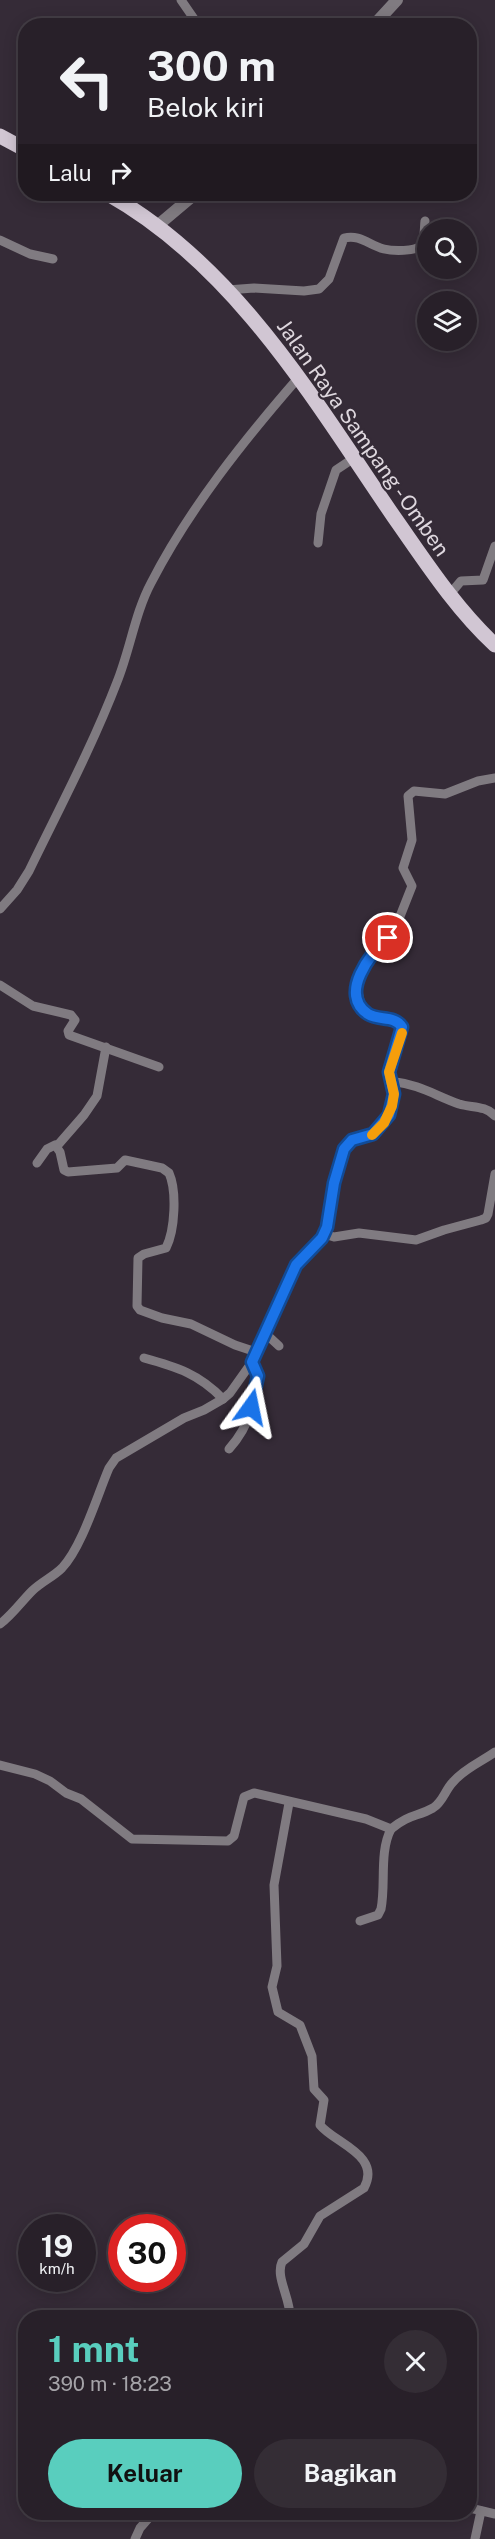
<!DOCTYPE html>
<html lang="id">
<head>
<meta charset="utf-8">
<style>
  :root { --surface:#282029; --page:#342d35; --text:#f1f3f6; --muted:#a5a3a8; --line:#443e46; --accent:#59cebe }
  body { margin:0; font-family:"Public Sans",sans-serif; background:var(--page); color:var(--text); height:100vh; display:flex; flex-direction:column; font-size:22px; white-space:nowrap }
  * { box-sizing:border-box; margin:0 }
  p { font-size:20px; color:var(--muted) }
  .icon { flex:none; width:33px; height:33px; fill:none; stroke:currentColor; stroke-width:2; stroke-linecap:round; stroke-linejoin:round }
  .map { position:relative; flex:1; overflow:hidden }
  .side { position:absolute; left:18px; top:2310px; width:459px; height:210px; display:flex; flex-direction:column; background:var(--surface); border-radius:24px; box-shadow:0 3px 15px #0003,0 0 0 2px var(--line) }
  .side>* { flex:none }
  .banner { position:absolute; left:18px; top:18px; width:459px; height:183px; border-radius:24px; box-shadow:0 3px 15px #0003,0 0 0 2px var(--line); background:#282029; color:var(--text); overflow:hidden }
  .fabs { position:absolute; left:417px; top:219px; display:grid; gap:12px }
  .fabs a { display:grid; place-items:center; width:60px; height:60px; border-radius:50%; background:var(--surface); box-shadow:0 3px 15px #0003,0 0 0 2px var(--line); font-size:30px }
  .speed { position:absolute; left:18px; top:2214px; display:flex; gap:12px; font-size:30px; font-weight:700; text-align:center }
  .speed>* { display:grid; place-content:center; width:78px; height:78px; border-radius:50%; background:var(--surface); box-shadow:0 3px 15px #0003,0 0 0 2px var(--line); line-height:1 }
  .speed small { font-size:15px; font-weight:400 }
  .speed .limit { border:9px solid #d22; background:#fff; color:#111 }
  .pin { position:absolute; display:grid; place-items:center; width:51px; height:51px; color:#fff; margin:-26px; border:3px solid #fff; border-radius:50%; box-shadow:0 2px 6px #0007 }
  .me { position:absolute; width:66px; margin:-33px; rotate:12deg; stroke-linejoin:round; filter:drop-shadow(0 0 4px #0008) }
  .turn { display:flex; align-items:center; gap:21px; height:126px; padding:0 30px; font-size:27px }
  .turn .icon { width:78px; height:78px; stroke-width:2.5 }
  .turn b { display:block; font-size:42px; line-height:51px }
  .then { display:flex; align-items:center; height:57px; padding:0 30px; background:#0003; gap:12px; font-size:22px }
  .round { display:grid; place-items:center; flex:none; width:63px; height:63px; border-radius:32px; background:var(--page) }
  .headline { display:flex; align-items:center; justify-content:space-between; height:102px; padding:0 30px }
  h1 { font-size:36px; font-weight:700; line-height:45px; color:var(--accent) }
  .cta { display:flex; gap:12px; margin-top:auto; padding:12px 30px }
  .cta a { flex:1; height:69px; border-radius:36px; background:var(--accent); color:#111; font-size:24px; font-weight:700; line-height:69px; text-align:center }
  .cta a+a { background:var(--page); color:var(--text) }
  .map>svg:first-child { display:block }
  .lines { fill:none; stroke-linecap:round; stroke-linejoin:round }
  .minor { stroke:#807b81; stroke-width:9 }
  .tertiary { stroke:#807b81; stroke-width:12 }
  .primary { stroke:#d1c6d3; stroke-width:15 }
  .route-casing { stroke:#114b97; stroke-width:15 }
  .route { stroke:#1a73e8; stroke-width:10 }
  .slow { stroke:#f59e0b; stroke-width:10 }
  .labels { text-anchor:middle; stroke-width:4.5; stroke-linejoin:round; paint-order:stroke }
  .street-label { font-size:21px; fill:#ded7de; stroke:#352b37 }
</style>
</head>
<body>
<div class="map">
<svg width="495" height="2539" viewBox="0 0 495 2539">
  <rect width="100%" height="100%" fill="#352b37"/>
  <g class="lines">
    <g class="minor">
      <polyline points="181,0 199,26"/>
      <polyline points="0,240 30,254 53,259"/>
      <path d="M227 290 254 288 304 291 319 289 329 279 344 238C360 234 369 245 384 249 392 251 416 252 421 245 425 240 424 228 425 221"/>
      <polyline points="318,543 321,514 336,470 354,458"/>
      <polyline points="450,594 461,581 483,580 495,546"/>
      <path d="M0 909 17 890 29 871C59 809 92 747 117 682 130 650 135 613 151 583 189 509 244 440 299 377"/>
      <polyline points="0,985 33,1006 71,1015 75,1020 68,1031 69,1035 159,1067"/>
      <path d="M390 1081C421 1085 432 1094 459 1104 472 1108 485 1105 495 1116"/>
      <polyline points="57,1146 84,1115 97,1096 106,1047"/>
      <path d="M37 1163 47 1149 55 1145 60 1152 64 1170 68 1172 117 1168 125 1160 162 1168 169 1173C177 1191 175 1230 166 1248L144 1254 138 1258 137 1306 140 1310 162 1318 191 1324 235 1345 256 1352"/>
      <polyline points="324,1234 334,1237 359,1233 416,1240 444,1230 481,1220 486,1218 488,1214 495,1174"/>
      <polyline points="279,1346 265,1333 296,1265 322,1238 327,1227 334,1183 344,1149 352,1140 373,1134 389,1115 394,1093 389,1072 402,1027 398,1021 369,1015 361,1005 357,988 369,957 395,929 412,886 403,868 412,840 408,796 414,791 445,794 478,781 495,778"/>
      <path d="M144 1358C177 1367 199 1374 223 1399"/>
      <path d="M229 1449C248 1428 264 1389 252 1362"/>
      <path d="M0 1624C13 1614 21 1602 32 1591 41 1582 53 1577 62 1568 82 1547 97 1496 109 1468L116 1458 184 1418 204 1410 223 1399 230 1393 252 1362 265 1333"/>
      <path d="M0 1765 35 1774 50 1781 66 1793 81 1799 132 1839 228 1841 234 1836 244 1797 254 1793 366 1819 391 1829C409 1814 417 1817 433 1808 443 1802 445 1790 453 1782 465 1768 481 1762 495 1752"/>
      <path d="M289 1803 274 1885 277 1966 272 1987 278 2012 300 2025 312 2056 314 2089 324 2100 320 2125C334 2143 382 2155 364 2188L320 2216 304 2244 282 2262C275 2277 291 2299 290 2318"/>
      <path d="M360 1921 378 1915 381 1909C386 1884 379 1852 391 1829"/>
      <polyline points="470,2508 495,2514"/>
      <polyline points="135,2539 140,2528 154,2512"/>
      <polyline points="475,2539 481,2511"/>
    </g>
    <g class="tertiary">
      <polyline points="373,26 397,0"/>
      <polyline points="157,226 195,194"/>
    </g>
    <g class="primary">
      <polyline points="0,136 26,150"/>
      <path d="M108 194C236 266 314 400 394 517 425 561 455 608 495 645"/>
    </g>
  </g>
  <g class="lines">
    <g class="route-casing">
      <path id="route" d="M251 1407 258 1376 252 1362 296 1265 322 1238 327 1227 334 1183 344 1149 352 1140 373 1134 389 1115 394 1094 389 1072 402 1027C394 1015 379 1021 368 1014 338 994 371 953 388 938"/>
    </g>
    <use href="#route" class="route"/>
    <polyline class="slow" points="372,1135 384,1123 392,1106 394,1094 389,1072 402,1033"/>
  </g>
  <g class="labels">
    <g class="street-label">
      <text transform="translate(363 438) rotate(55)" y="7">Jalan Raya Sampang - Omben</text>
    </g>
  </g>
</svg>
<div class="fabs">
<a><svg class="icon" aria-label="search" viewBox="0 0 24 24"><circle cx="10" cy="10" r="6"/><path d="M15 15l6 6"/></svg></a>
<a><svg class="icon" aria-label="layers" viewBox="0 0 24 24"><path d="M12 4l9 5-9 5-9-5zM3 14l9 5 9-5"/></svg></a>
</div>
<div class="speed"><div>19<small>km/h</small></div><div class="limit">30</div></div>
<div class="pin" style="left:388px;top:938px;background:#d93025"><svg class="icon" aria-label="arrive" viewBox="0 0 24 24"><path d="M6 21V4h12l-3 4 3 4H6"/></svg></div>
<svg class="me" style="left:251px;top:1407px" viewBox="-20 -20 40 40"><path d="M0-17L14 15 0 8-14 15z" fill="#1a73e8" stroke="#fff" stroke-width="4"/></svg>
<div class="banner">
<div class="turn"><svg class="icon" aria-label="left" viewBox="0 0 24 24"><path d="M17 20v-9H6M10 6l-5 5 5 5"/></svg><div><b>300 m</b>Belok kiri</div></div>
<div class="then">Lalu<svg class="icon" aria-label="right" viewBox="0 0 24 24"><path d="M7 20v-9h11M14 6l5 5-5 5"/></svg></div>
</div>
<section class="side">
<div class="headline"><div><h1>1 mnt</h1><p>390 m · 18:23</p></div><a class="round"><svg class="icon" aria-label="close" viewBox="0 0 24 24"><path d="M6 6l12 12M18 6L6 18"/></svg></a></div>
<div class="cta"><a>Keluar</a><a>Bagikan</a></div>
</section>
</div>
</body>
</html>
